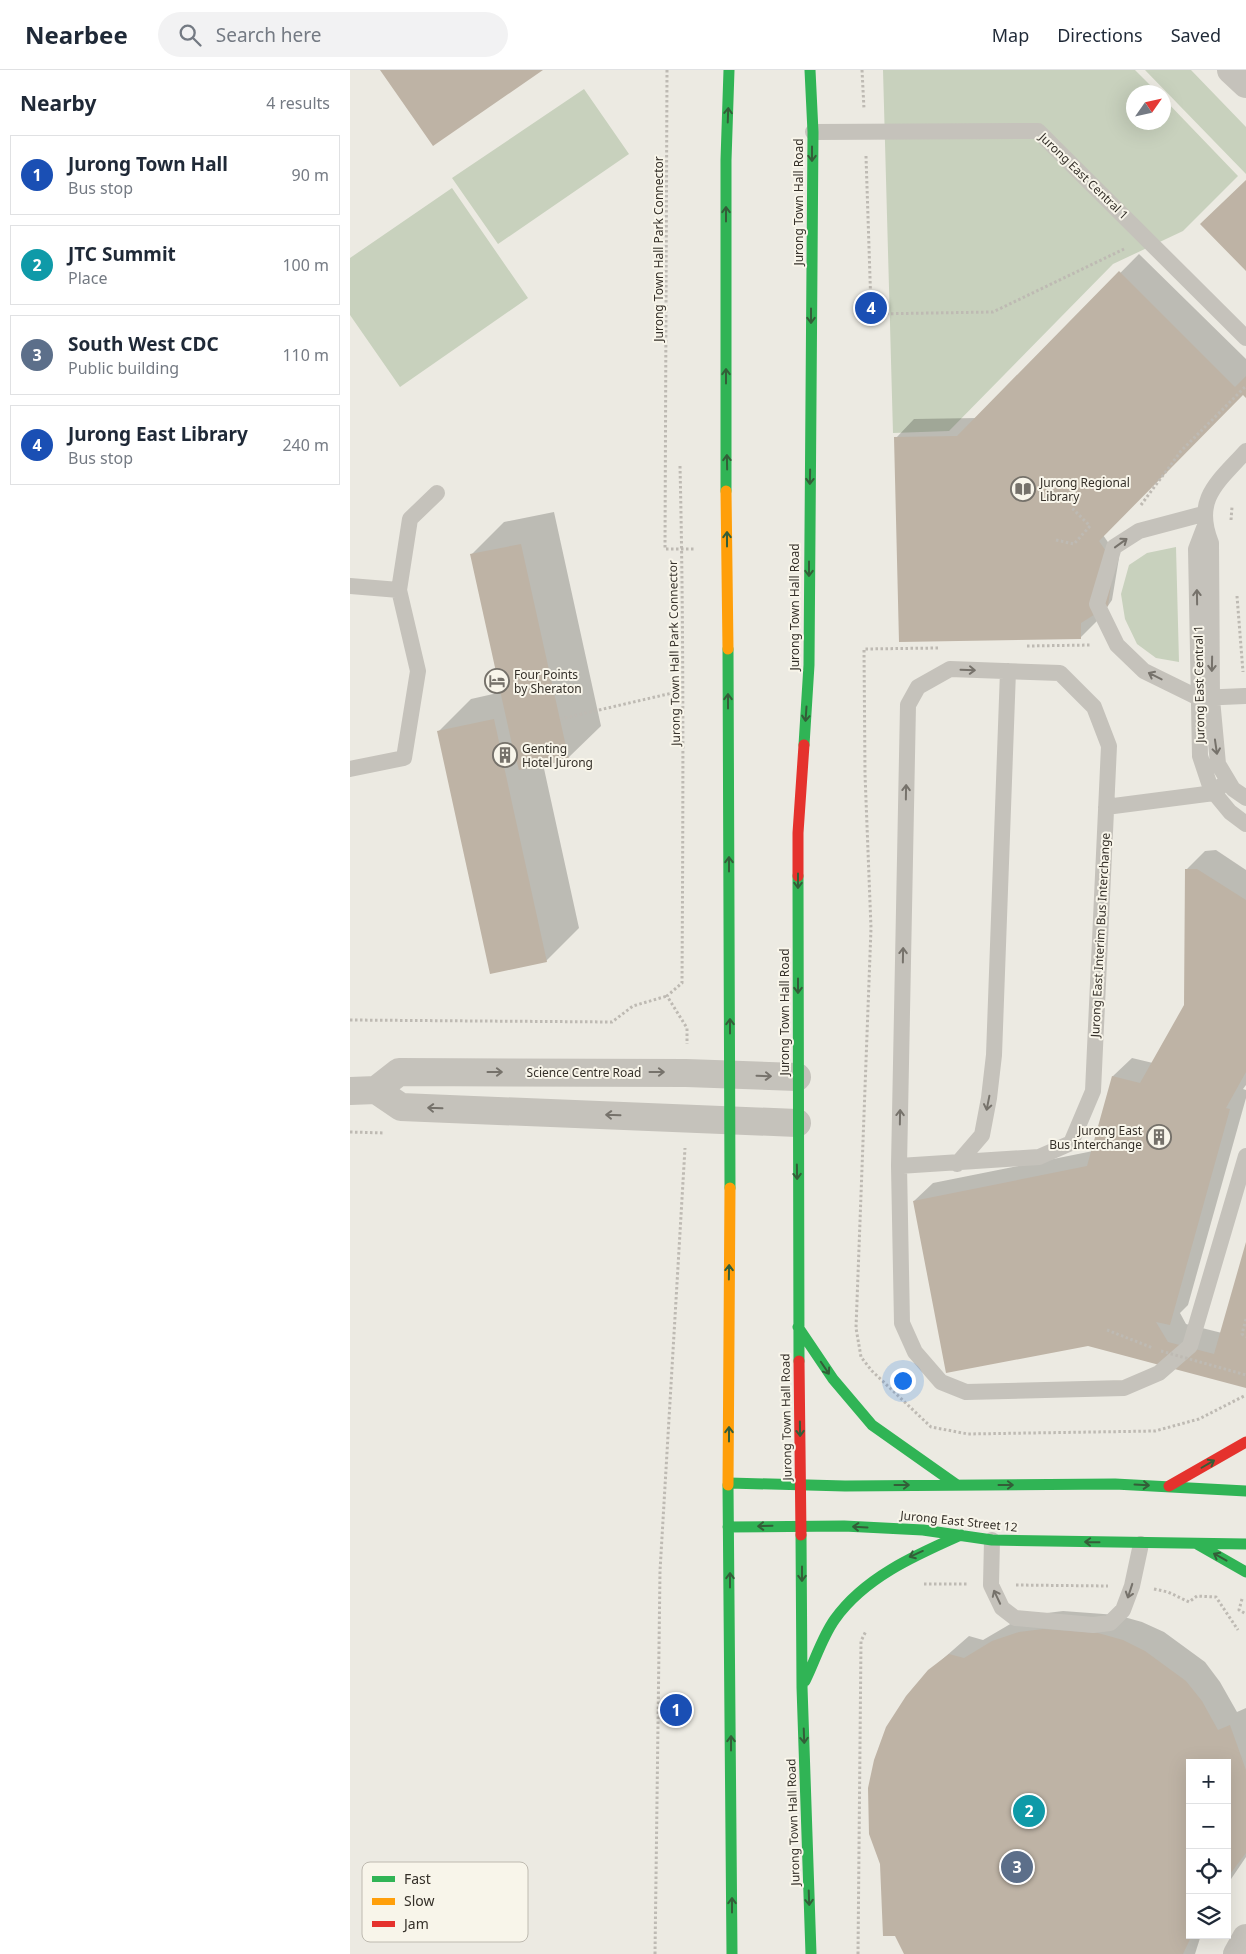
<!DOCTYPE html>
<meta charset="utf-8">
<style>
:root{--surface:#fff;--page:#f2f2f3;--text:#1f2937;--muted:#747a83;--line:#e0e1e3;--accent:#75716a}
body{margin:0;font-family:"Noto Sans",sans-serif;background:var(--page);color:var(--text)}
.controls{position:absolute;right:15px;bottom:15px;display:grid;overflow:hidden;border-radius:0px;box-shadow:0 5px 20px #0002}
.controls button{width:45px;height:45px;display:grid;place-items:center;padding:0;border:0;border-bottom:1px solid var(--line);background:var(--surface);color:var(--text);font:25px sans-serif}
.compass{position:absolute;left:776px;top:15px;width:45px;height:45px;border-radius:50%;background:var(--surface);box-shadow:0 5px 20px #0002;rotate:56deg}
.you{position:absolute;left:552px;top:1310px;width:18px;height:18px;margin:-12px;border:4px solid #fff;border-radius:50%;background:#1a73e8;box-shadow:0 0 0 8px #1a73e833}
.badge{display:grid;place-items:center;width:32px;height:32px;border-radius:50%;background:var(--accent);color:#fff;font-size:16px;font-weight:700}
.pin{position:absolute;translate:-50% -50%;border:2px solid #fff;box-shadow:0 1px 5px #0006}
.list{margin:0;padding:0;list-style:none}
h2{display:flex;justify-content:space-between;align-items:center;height:65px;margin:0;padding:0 20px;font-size:21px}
h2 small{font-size:16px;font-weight:400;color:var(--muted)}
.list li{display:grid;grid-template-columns:32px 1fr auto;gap:15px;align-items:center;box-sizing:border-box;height:80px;margin:0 10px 10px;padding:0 10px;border:1px solid var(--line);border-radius:0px}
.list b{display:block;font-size:19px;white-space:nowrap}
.list p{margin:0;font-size:16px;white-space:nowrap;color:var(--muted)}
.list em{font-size:16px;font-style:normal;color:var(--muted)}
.icon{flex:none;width:28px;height:28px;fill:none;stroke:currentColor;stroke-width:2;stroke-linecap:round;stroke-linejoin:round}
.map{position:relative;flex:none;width:896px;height:1884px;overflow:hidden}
header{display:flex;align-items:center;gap:30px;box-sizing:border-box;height:70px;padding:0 25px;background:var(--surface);border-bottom:1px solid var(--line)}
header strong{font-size:24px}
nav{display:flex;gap:28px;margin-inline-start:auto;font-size:18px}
.search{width:350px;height:45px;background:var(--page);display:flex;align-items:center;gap:12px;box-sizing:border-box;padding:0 18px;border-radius:28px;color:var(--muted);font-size:19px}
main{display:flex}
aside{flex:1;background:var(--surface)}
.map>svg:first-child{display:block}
.green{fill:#c8d1bd}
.shadow{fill:#0003}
.building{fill:#beb3a5}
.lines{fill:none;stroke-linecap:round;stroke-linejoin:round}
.path{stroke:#bebab3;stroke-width:3;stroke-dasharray:2.5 2.5;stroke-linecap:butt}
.lane{stroke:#c5c2bb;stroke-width:16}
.street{stroke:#c5c2bb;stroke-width:28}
.fast{stroke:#30b455;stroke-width:11}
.slow{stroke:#ff9f0a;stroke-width:11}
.jam{stroke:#e5322d;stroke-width:11}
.path-bridge{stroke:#bebab3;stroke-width:3;stroke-dasharray:2.5 2.5;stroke-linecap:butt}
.oneway{stroke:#335e38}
.oneway2{stroke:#76726b}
.labels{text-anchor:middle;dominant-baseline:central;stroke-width:4;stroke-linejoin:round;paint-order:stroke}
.street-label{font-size:12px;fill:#353029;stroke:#f8f5ea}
.poi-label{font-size:12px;fill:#353029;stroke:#f8f5ea;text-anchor:start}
.key{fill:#f8f5ea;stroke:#bebab0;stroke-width:1}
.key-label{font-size:14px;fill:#353029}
</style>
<header>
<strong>Nearbee</strong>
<div class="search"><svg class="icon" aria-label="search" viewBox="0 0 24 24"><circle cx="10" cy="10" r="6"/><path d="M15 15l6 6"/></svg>Search here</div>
<nav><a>Map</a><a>Directions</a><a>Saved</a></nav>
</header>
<main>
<aside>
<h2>Nearby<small>4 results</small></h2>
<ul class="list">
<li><span class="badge" style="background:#1a4fb4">1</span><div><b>Jurong Town Hall</b><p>Bus stop</p></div><em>90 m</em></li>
<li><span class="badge" style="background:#0f9aa8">2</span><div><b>JTC Summit</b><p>Place</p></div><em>100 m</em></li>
<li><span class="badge" style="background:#5c6f8a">3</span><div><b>South West CDC</b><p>Public building</p></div><em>110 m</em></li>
<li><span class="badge" style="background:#1a4fb4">4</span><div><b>Jurong East Library</b><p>Bus stop</p></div><em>240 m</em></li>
</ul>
</aside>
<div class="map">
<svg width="896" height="1884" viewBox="0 0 896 1884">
<rect width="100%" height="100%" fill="#eceae2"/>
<path class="green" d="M533,0H785L807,22H784V52H814V29L888,106L833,161L763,194L599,361L543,363Z
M795,0H841L896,57V104Z
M234,19L279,84L148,174L102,108Z
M102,118L178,228L50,317L0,245V188Z
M826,477L829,592L806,588L787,574L775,549L771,524L779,495L797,483Z"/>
<path class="shadow" d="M789,184L896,289V327L893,323L753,465L769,488L762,530L749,549L730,568L546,368L564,349L627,348Z
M204,442L251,656L218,688L193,694L229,858L196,891L88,662L121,629L152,622L121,485L154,452Z
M866,780L896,800V1015L893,1019L896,1020V1028L838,1235L830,1243L836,1254L872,1263L896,1175V1317L564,1131L583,1113L743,1081L763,1006L782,988L803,993L836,935V800L855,781Z
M713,1541L767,1545L792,1552L814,1562L855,1592L870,1612L887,1642L896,1638V1787L877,1815V1693H840V1865H851L845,1884H556L579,1601L619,1566L633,1570L662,1553L689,1544Z"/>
<path class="building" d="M30,0H193L83,76Z
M896,110V201L850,154Z
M769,201L885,317L896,306V328L893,325L749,471L764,493L758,536L731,553V569L549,572L544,367L607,366Z
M171,474L219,690L169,700L166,689L153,692L197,892L140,904L87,661L144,649L151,681L163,679L120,484Z
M835,799H847L896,830V1002L876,1038L880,1039L820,1255L806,1252L818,1272L864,1284L896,1172V1318L738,1276L596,1303L563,1131L737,1096L762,1006L790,1013L834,935Z
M693,1559L748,1563L773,1570L795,1581L836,1611L852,1631L868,1660L880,1655L896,1700V1783L877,1808V1693H840V1865H842L833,1884H554L545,1866H533L530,1794L519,1764L518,1718L524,1690L536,1657L556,1626L578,1600L599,1584L614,1588L642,1571L669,1562Z"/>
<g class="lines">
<path class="path" d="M317,0L315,479H346
M512,0L514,39
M516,86L521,238
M521,244L643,242L774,179
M330,396C334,568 333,741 332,913L317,926L337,958V974
M791,435L831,381L896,316
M881,450L882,437
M706,470L724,474L740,456L722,438
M887,526L893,602
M677,576L741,575
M588,578L514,579L515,704L521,858L506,1258L511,1287L522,1301L581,1357L618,1364L805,1361L849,1349L896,1325
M210,649L331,621
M0,950L262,952L283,936L317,926
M0,1062L35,1063
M896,1249L892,1264L896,1267
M757,1260L803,1278
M574,1514H618
M666,1515L758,1516
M804,1519L818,1522L839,1532L847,1526L866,1527L888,1560
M892,1529L889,1540L896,1544
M305,1884L310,1501L335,1078
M508,1884L511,1571L516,1561"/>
<path class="lane" d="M463,62L688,61L896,268
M896,381C868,412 843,429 861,473L862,629L868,694L883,719L896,728
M853,444L789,461L764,477L747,534L767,575L794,601L849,628L895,626
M854,458L846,479L850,686L861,719L880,742L896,754
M0,516L49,520
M0,699L54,688L68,601L49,520L60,449L87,423
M756,737L864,723L871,716
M607,1094L632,1065L639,1028L644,985L658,601
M549,1096L689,1087L721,1073L743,1021L759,676L744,637L710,603L600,599L568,617L558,635L549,1096L552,1253L565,1282L591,1312L616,1322L774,1318L809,1303L840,1276L896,1086
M642,1470L641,1515L652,1538L665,1548L743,1555L760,1553L773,1540L782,1516L791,1474"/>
<path class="street" d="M881,0L896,14
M26,1020L51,1037L447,1053
M0,1021L26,1020L49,1002L336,1003L447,1007
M887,1884L896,1868"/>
<path class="fast" d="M376,421V90L379,0
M378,579L380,1118
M454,675L459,595L463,62L460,0
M448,806L449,1291
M448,1257L483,1309L522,1355L607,1415
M379,1413L495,1416L765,1414L896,1421
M378,1415L382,1884
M378,1457L494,1456L573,1460L642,1470L896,1474
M451,1465L452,1617L461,1884
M847,1474L896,1502
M455,1611C465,1591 472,1567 485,1549C515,1507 566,1485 611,1465"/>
<path class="slow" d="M376,421L378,579
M378,1415L380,1118"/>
<path class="jam" d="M448,806V763L454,675
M449,1291L451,1465
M819,1416L896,1372"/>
<path class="path-bridge" d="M811,1281L896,1305"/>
</g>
<defs><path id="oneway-shaft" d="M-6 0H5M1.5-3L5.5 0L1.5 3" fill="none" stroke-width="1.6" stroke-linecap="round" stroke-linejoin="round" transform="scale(1.25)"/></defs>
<g class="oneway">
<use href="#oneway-shaft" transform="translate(378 45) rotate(-88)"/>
<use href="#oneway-shaft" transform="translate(462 84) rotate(90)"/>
<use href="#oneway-shaft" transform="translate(376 144) rotate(-90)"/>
<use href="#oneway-shaft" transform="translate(461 246) rotate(90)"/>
<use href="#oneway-shaft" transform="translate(376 306) rotate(-90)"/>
<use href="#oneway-shaft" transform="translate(377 392) rotate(-91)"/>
<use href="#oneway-shaft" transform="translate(460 407) rotate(91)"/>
<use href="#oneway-shaft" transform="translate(377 469) rotate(-90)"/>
<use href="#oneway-shaft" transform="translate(459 499) rotate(90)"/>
<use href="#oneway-shaft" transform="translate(378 631) rotate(-90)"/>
<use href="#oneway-shaft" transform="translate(456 644) rotate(94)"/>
<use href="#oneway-shaft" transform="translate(379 794) rotate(-90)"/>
<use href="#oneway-shaft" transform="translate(448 811) rotate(90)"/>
<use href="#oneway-shaft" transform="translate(448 916) rotate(90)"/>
<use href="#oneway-shaft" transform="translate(380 956) rotate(-90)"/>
<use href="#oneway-shaft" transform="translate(447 1102) rotate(89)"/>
<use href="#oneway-shaft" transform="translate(379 1202) rotate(-89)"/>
<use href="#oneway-shaft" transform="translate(475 1298) rotate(56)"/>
<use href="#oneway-shaft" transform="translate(450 1359) rotate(89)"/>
<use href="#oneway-shaft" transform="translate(379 1364) rotate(-90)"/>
<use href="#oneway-shaft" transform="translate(858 1394) rotate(-30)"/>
<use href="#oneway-shaft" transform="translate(552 1415)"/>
<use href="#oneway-shaft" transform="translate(656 1415)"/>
<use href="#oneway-shaft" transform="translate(792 1415) rotate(3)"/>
<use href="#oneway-shaft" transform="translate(415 1456) rotate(178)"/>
<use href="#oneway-shaft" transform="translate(510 1457) rotate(-177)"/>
<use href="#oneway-shaft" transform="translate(742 1472) rotate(-179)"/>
<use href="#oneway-shaft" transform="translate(566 1484) rotate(156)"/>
<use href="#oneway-shaft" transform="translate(870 1487) rotate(-151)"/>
<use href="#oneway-shaft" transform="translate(452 1504) rotate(90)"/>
<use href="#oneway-shaft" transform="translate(380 1510) rotate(-90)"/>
<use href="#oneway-shaft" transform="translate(454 1666) rotate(88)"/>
<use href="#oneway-shaft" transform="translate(381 1673) rotate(-90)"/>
<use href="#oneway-shaft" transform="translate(459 1828) rotate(88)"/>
<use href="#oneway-shaft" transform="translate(382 1835) rotate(-90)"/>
</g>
<g class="oneway2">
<use href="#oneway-shaft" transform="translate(771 473) rotate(-36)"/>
<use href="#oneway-shaft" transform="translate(847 527) rotate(-91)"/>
<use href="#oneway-shaft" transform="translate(862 594) rotate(91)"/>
<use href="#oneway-shaft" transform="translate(618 600) rotate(2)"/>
<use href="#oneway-shaft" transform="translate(805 606) rotate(-153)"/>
<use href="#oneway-shaft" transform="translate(866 677) rotate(82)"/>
<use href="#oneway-shaft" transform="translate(556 722) rotate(-89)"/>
<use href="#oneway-shaft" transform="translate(553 885) rotate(-89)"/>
<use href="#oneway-shaft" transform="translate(145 1002)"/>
<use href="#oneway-shaft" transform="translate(307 1002)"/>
<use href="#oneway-shaft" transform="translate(414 1006) rotate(2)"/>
<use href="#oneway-shaft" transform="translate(638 1033) rotate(101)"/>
<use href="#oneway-shaft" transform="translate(85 1038) rotate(-178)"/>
<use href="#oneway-shaft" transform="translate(263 1045) rotate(-178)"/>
<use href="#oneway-shaft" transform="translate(550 1047) rotate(-89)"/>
<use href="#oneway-shaft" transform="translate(780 1521) rotate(108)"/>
<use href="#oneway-shaft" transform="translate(647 1527) rotate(-115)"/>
</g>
<defs>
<symbol id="library-ring" viewBox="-11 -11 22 22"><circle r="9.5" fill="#f8f5ea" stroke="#75716a" stroke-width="1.5"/><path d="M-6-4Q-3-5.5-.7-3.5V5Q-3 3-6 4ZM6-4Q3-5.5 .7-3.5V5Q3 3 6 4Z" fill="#75716a"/></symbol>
<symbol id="hotel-ring" viewBox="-11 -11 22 22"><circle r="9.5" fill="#f8f5ea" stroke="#75716a" stroke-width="1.5"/><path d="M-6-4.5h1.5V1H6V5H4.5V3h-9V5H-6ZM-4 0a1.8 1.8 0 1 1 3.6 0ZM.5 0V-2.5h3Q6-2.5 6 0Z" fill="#75716a"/></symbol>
<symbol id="building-ring" viewBox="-11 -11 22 22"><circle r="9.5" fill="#f8f5ea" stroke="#75716a" stroke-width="1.5"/><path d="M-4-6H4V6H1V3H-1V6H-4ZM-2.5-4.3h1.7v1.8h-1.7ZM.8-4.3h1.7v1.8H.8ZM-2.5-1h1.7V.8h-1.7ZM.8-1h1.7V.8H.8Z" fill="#75716a"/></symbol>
</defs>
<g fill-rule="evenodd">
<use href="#library-ring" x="659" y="405" width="28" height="28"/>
<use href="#hotel-ring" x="133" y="597" width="28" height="28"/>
<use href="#building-ring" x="141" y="671" width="28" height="28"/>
<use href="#building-ring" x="795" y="1053" width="28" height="28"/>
</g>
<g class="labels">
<g class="street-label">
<text transform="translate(734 106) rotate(44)">Jurong East Central 1</text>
<text transform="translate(448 132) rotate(-90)">Jurong Town Hall Road</text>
<text transform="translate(308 179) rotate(-90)">Jurong Town Hall Park Connector</text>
<text transform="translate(444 537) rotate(-90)">Jurong Town Hall Road</text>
<text transform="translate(324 583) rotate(-91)">Jurong Town Hall Park Connector</text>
<text transform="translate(849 614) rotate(-91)">Jurong East Central 1</text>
<text transform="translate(750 865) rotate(-87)">Jurong East Interim Bus Interchange</text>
<text transform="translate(434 942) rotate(-90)">Jurong Town Hall Road</text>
<text x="234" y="1002">Science Centre Road</text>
<text transform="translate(436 1347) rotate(-91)">Jurong Town Hall Road</text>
<text transform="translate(609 1451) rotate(6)">Jurong East Street 12</text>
<text transform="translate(443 1752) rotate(-92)">Jurong Town Hall Road</text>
</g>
<g class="poi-label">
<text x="690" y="412">Jurong Regional<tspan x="690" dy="14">Library</tspan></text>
<text x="164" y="604">Four Points<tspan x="164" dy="14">by Sheraton</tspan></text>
<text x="172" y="678">Genting<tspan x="172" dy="14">Hotel Jurong</tspan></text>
<text x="792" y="1060" text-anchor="end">Jurong East<tspan x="792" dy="14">Bus Interchange</tspan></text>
</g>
</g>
<rect x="12" y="1792" width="166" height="80" rx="8" class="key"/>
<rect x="22" y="1806" width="23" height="6" fill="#30b455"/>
<rect x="22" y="1828" width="23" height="7" fill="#ff9f0a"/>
<rect x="22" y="1851" width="23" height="6" fill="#e5322d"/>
<g class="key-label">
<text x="54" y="1814">Fast</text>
<text x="54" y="1836">Slow</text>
<text x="54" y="1859">Jam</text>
</g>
</svg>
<div class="controls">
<button>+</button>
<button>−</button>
<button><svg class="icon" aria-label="locate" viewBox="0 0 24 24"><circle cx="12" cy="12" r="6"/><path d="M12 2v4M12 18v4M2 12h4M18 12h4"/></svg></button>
<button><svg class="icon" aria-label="layers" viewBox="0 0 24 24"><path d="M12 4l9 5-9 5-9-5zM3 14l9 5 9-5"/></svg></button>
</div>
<svg class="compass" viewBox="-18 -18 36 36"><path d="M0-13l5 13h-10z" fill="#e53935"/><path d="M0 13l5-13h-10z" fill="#747a83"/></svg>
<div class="you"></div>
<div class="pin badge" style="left:326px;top:1640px;background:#1a4fb4">1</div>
<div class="pin badge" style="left:679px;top:1741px;background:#0f9aa8">2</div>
<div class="pin badge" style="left:667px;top:1797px;background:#5c6f8a">3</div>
<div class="pin badge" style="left:521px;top:238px;background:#1a4fb4">4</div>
</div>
</main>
